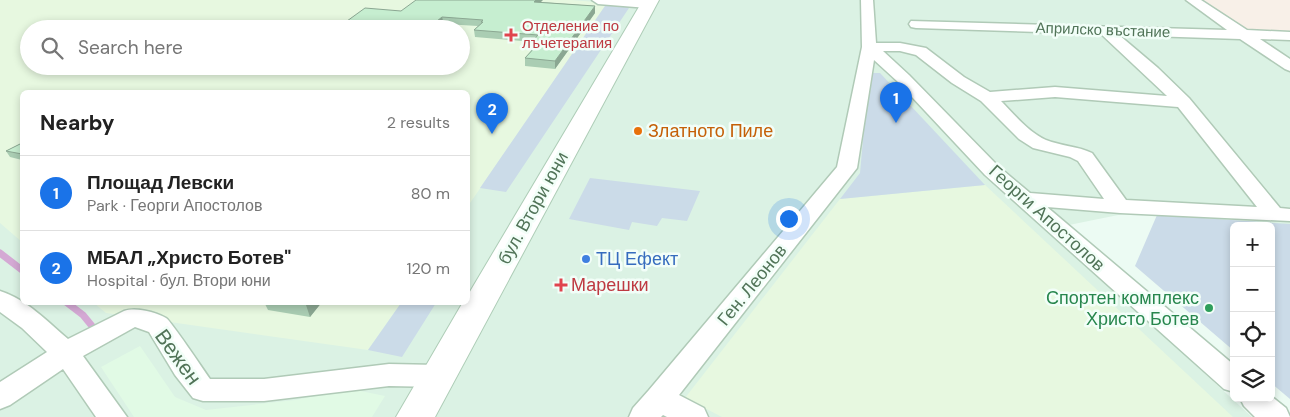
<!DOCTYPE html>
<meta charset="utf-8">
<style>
:root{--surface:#fff;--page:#f2f2f2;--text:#222;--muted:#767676;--line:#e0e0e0;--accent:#1a73e8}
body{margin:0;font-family:"DM Sans",sans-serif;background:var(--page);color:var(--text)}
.controls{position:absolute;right:15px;bottom:15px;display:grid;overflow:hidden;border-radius:8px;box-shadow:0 2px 8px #0003}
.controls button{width:45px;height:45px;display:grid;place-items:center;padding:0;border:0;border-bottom:1px solid var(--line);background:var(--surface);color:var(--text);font:25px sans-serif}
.you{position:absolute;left:788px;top:218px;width:18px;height:18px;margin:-12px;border:4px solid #fff;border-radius:50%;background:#1a73e8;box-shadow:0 0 0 8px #1a73e833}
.badge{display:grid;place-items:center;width:32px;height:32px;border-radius:50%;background:var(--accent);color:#fff;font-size:16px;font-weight:700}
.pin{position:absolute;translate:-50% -41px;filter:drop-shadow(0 1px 2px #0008)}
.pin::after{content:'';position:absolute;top:26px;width:18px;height:15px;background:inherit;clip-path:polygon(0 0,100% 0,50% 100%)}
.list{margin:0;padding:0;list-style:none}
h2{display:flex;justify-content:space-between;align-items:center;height:65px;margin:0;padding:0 20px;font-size:21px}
h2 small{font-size:16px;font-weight:400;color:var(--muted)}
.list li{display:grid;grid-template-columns:32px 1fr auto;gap:15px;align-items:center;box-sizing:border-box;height:75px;padding:0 20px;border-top:1px solid var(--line)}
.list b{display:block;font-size:19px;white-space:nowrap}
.list p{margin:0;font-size:16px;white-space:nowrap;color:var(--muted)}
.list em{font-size:16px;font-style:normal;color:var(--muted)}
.icon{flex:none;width:28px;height:28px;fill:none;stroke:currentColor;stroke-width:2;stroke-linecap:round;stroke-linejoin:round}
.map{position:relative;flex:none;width:1290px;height:417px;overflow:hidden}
.search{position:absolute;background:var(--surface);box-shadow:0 2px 8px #0003;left:20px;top:20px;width:450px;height:55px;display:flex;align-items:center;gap:12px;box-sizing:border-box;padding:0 18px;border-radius:28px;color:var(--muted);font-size:19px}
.panel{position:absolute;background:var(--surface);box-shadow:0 2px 8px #0003;left:20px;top:90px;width:450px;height:215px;border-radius:8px}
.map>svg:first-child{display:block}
.residential{fill:#dbf2e4;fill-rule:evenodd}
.commercial{fill:#e1fae5}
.education{fill:#f8f0e8}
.medical{fill:#e7f8e0;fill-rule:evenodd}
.green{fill:#cbdbe8}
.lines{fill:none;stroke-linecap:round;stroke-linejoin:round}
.stream{stroke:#d4a9d4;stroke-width:7}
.street-casing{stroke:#b0cab7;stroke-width:3}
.secondary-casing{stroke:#aecdb7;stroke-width:2}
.street{fill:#fff;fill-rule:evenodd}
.secondary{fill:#fff;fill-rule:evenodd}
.wall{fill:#aacdb3}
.shaded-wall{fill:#8ba792}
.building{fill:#c6eed0;stroke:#8ba792}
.health-dot{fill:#e0444e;stroke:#f2fef8;stroke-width:2}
.food-dot{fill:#e8710a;stroke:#f2fef8;stroke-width:2}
.shop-dot{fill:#3f7fe0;stroke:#f2fef8;stroke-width:2}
.leisure-dot{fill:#2e9e5b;stroke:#f2fef8;stroke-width:2}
.labels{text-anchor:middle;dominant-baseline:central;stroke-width:5;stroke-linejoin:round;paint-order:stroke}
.far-health-label{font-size:15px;fill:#be3a42;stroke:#f2fef8;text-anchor:start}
.far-street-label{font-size:15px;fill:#517458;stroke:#f2fef8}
.food-label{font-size:18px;fill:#c56008;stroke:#f2fef8;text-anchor:start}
.street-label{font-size:18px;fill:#517458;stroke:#f2fef8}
.shop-label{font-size:18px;fill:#366cbe;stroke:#f2fef8;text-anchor:start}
.health-label{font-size:18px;fill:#be3a42;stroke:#f2fef8;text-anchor:start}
.leisure-label{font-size:18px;fill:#27864d;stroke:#f2fef8;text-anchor:end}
.near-street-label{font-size:21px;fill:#517458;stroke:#f2fef8}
</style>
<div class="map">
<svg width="1290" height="417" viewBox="0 0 1290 417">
<rect width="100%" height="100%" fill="#ecfbf3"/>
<path class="residential" d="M0,0H1290V226L1128,213L1069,225V249L1252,417H0ZM29,29H461V66H29ZM22,92H468V302H22Z"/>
<path class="commercial" d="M140,346L175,397L206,410L295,400L351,389L385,396L372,417H134L101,367Z"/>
<path class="education" d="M1196,0H1290V34L1247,33Z"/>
<path class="medical" d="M0,0H571L607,3L468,206V92H22V242L0,223ZM29,29H461V66H29Z
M985,185L1233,417H722L685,398L840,199Z
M94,303H401L368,350L106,313Z"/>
<path class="green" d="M607,3L631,5L506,192L480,188Z
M869,73H880L985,185L840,199L860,173Z
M590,178L700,191L687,221L662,218L657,226L632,222L629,230L569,219Z
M1157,215L1290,224V399L1271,383V226H1234V351L1135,266Z
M401,303H436L402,357L368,350Z"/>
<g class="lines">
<path class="stream" d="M0,253L22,270
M66,302L83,315L92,326"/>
<defs>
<path id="street" d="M592,0H646L653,1L654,4L648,8L598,4Z
M861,0H873L876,43H900L926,48L964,77L990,92L1055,87L1167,96L1101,34L916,28L911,27L909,24L911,21L1227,30L1186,0H1201L1247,30L1290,32V40L1260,39L1290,59V71L1285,69L1240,39L1119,35L1158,68L1189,98L1280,208L1290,209V221L1120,213L1047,207L1234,365V392L1224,389L985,175L897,81L874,60L857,168L679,395L704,408L708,417H667L663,415L661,417H629L633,408L649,390L837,167L862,47ZM883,51H900L916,55L952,83L981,101L1019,139L1033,148L1070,157L1078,161L1104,199L1030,193L999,167L909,75ZM1055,97L1178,107L1257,207L1126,200L1092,153C1077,146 1061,146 1046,140C1028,132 1014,114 1001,101Z
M0,291C26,299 48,322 68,339L124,311C136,307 155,312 166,318C171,321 203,369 210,379H264L389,364L438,365L448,368L452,376L448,384L438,387L389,386L264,401H203L193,398L175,375L149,332L135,327L83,356L127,417H96L63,369L10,405L0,409V382L47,352L22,328L0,312Z
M1271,396L1286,408L1290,417H1255L1244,406L1240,398H1271Z"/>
<path id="secondary" d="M643,0H659L435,417H396L463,302H468V295Z"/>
</defs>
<use href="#street" class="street-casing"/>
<use href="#secondary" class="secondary-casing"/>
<use href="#street" class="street"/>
<use href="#secondary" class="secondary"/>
</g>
<path class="wall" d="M541,2L595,6V13L555,69L525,66V58L531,51L530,44L533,42L475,37L474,30L478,26L444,24L401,11Z
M22,143V160L10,157L6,151Z
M264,302H322L310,317L268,310Z"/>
<path class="shaded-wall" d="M536,0H543L535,8L534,2Z
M595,6V13L555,69V61Z
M442,17L444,24L437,29H427Z
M305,302H322L310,317Z"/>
<path class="building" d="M416,0H536L534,2L595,6L555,61L525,58L537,45L530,44L538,35L474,30L483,22H481L483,20L442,17L427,29H336L365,8L401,11Z
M22,143V154L6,151Z"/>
<g class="health-dot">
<path d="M508.5 27.5h5v5h5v5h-5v5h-5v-5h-5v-5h5z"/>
<path d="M558.5 277.5h5v5h5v5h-5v5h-5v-5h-5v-5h5z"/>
</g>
<circle class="food-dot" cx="638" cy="131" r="5"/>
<circle class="shop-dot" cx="586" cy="259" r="5"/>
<circle class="leisure-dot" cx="1209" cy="308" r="5"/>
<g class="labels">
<g class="far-health-label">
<text x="522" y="26">Отделение по<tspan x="522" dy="17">лъчетерапия</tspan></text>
</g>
<g class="far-street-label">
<text transform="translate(1103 30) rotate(2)">Априлско въстание</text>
</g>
<g class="food-label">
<text x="648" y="131">Златното Пиле</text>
</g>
<g class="street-label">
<text transform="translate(533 208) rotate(-61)">бул. Втори юни</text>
<text transform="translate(1047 218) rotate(42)">Георги Апостолов</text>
<text transform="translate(752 285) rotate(-51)">Ген. Леонов</text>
</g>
<g class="shop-label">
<text x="596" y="259">ТЦ Ефект</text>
</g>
<g class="health-label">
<text x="571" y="285">Марешки</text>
</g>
<g class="leisure-label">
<text x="1199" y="298">Спортен комплекс<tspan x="1199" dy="21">Христо Ботев</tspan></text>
</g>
<g class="near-street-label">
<text transform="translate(178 357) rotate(54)">Вежен</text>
</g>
</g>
</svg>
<div class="controls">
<button>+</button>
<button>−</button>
<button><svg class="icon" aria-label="locate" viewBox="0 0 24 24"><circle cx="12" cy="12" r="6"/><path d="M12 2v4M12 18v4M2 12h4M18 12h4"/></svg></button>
<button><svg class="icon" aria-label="layers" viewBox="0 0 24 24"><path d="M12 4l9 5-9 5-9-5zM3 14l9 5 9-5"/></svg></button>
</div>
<div class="you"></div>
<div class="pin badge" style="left:896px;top:123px">1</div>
<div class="pin badge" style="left:492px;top:134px">2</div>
<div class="search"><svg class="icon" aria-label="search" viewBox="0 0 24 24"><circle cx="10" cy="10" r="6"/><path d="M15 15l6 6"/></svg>Search here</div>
<section class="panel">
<h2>Nearby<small>2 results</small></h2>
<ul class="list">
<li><span class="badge">1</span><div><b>Площад Левски</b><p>Park · Георги Апостолов</p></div><em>80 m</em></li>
<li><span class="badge">2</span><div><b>МБАЛ „Христо Ботев&quot;</b><p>Hospital · бул. Втори юни</p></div><em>120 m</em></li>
</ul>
</section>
</div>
